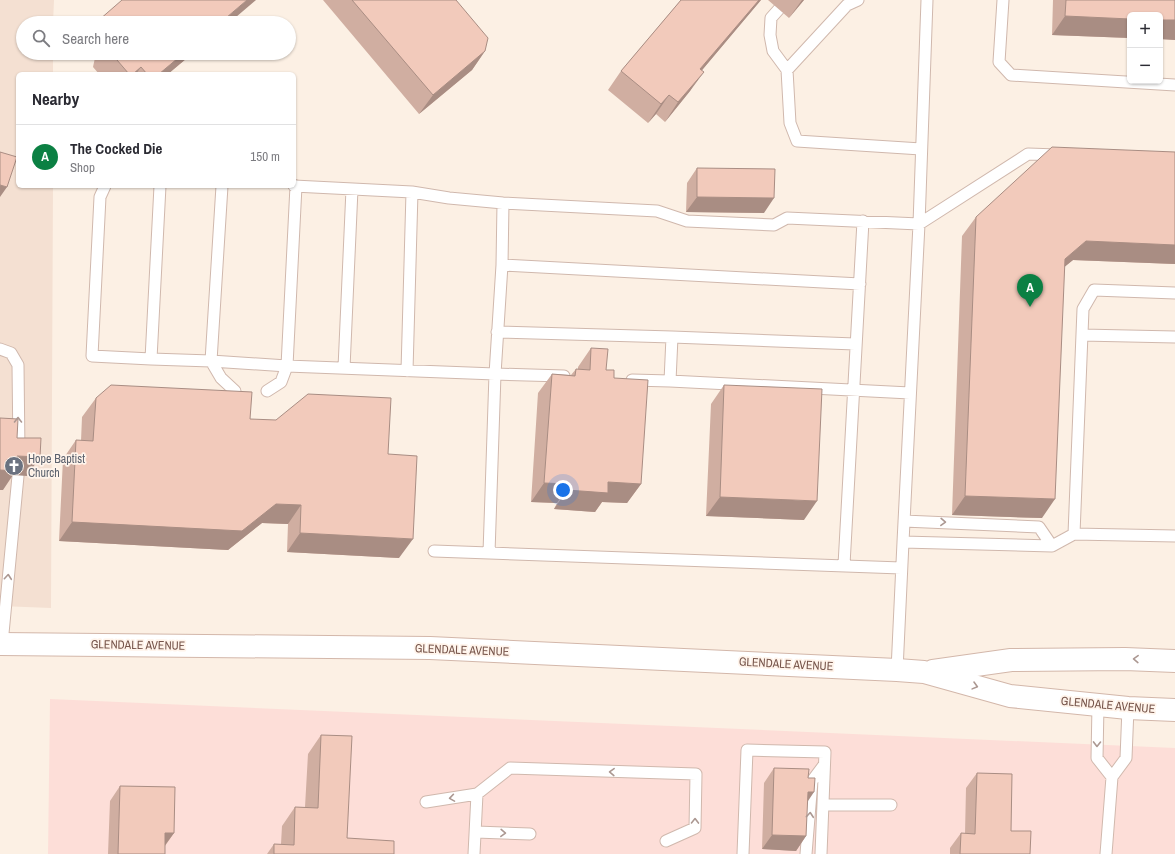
<!DOCTYPE html>
<meta charset="utf-8">
<style>
:root{--surface:#fff;--page:#f2f2f3;--text:#2b2b33;--muted:#7c7c81;--line:#e1e1e2;--accent:#0b8043}
body{margin:0;font-family:"Archivo Narrow",sans-serif;background:var(--page);color:var(--text)}
.controls{position:absolute;right:12px;top:12px;display:grid;overflow:hidden;border-radius:6px;box-shadow:0 1px 3px #0004}
.controls button{width:36px;height:36px;display:grid;place-items:center;padding:0;border:0;border-bottom:1px solid var(--line);background:var(--surface);color:var(--text);font:20px sans-serif}
.you{position:absolute;left:563px;top:490px;width:14px;height:14px;margin:-10px;border:3px solid #fff;border-radius:50%;background:#1a73e8;box-shadow:0 0 0 6px #1a73e833}
.badge{display:grid;place-items:center;width:26px;height:26px;border-radius:50%;background:var(--accent);color:#fff;font-size:13px;font-weight:700}
.pin{position:absolute;translate:-50% -33px;filter:drop-shadow(0 1px 2px #0008)}
.pin::after{content:'';position:absolute;top:21px;width:14px;height:12px;background:inherit;clip-path:polygon(0 0,100% 0,50% 100%)}
.list{margin:0;padding:0;list-style:none}
h2{display:flex;justify-content:space-between;align-items:center;height:52px;margin:0;padding:0 16px;font-size:17px}
h2 small{font-size:13px;font-weight:400;color:var(--muted)}
.list li{display:grid;grid-template-columns:26px 1fr auto;gap:12px;align-items:center;box-sizing:border-box;height:64px;padding:0 16px;border-top:1px solid var(--line)}
.list b{display:block;font-size:15px;white-space:nowrap}
.list p{margin:0;font-size:13px;white-space:nowrap;color:var(--muted)}
.list em{font-size:13px;font-style:normal;color:var(--muted)}
.icon{flex:none;width:22px;height:22px;fill:none;stroke:currentColor;stroke-width:2;stroke-linecap:round;stroke-linejoin:round}
.map{position:relative;flex:none;width:1175px;height:854px;overflow:hidden}
.search{position:absolute;background:var(--surface);box-shadow:0 1px 3px #0004;left:16px;top:16px;width:280px;height:44px;display:flex;align-items:center;gap:10px;box-sizing:border-box;padding:0 14px;border-radius:22px;color:var(--muted);font-size:15px}
.panel{position:absolute;background:var(--surface);box-shadow:0 1px 3px #0004;left:16px;top:72px;width:280px;height:116px;border-radius:6px}
.map>svg:first-child{display:block}
.residential{fill:#f4e0d2}
.commercial{fill:#fdded8}
.lines{fill:none;stroke-linecap:round;stroke-linejoin:round}
.lane-casing{stroke:#d0b8ad;stroke-width:13}
.secondary-casing{stroke:#d3b7aa;stroke-width:24}
.lane{stroke:#fff;stroke-width:11}
.secondary{stroke:#fff;stroke-width:22}
.wall{fill:#d0aea1}
.shaded-wall{fill:#a98d83}
.building{fill:#f2cabb;stroke:#a98d83}
.oneway{stroke:#ac9892}
.labels{text-anchor:middle;dominant-baseline:central;stroke-width:3.5;stroke-linejoin:round;paint-order:stroke}
.worship-label{font-size:12px;fill:#5b616d;stroke:#fff4eb;text-anchor:start}
.street-label{font-size:12px;fill:#755349;stroke:#fff4eb}
</style>
<div class="map">
<svg width="1175" height="854" viewBox="0 0 1175 854">
<rect width="100%" height="100%" fill="#fcf0e4"/>
<path class="residential" d="M0,0H54L53,23H23V53H53V74H18V186H53L51,608L0,606Z"/>
<path class="commercial" d="M50,699L1175,748V854H48Z"/>
<g class="lines">
<defs>
<path id="lane" d="M858,0L847,5L787,70L790,123L797,141L921,149
M1003,0L999,62L1011,75L1175,85
M779,9L771,18L770,35L773,51L787,70
M105,186L100,197L92,356L151,359L211,361L287,366L495,374L502,265L503,203
M222,186L211,361L221,378L235,391
M294,186L412,192L449,198L503,203L657,211L687,221L774,225L787,218L919,224L927,0
M502,265L860,284
M497,332L672,337L670,381L910,393
M1082,335L1175,337
M672,337L855,344
M0,349L11,353L18,365L19,452
M151,359L160,186
M344,368L352,189
M407,371L412,192
M632,380L670,381
M267,391L281,382L287,366L296,186
M904,521L1039,527L1052,546
M1074,534L1175,536
M903,542L919,224L1028,154L1058,155
M434,551L901,568
M489,553L495,374L564,376
M844,565L863,221
M2,644L18,476
M897,670L903,542L1052,546L1074,534L1083,309L1094,290L1175,293
M1098,705L1097,758L1112,777L1126,758L1128,708
M426,802L477,794L510,768L696,774L695,828L666,841
M823,805H891
M476,832L530,834
M474,854L477,794
M743,854L747,750L825,752L821,854
M806,854L812,781L824,765
M1106,854L1112,777"/>
<path id="secondary" d="M0,644L430,648L897,670L924,672L1010,696L1128,708L1175,710
M933,671L1011,660L1125,659L1175,661"/>
</defs>
<use href="#lane" class="lane-casing"/>
<use href="#secondary" class="secondary-casing"/>
<use href="#lane" class="lane"/>
<use href="#secondary" class="secondary"/>
</g>
<path class="wall" d="M323,0H456L485,51L472,70L419,114Z
M681,0H761L702,70L690,91L665,122L656,114L648,123L608,90L621,71Z
M768,0H804L789,18Z
M1053,0H1175V40L1160,39L1130,15V38L1052,35Z
M99,20L229,23H96Z
M96,53H193L168,74H99L93,67Z
M1175,152V264L1073,260L1064,267L1042,518L952,515L962,236L976,217Z
M697,168L764,213L686,212L687,183Z
M591,348L606,370L614,378L641,484L627,503L602,502L595,512L554,509L557,503L531,502L538,393L552,374L571,375L576,369L578,370V367Z
M724,385L804,520L706,516L711,404Z
M96,398L250,419L388,454L399,558L287,552L288,524L262,523L228,550L59,541L63,459L76,440L81,441L82,417Z
M321,735L347,838L394,854H267L274,844H281L282,826L295,807H305L308,754Z
M774,768L807,802L806,836L796,851L762,849L764,783Z
M977,773L1011,831L1030,854H950V848L961,833L965,834L966,788Z
M120,786L174,833L165,846V854H108L110,801Z"/>
<path class="shaded-wall" d="M247,0H256L229,23H220Z
M759,0H761L687,88L700,69Z
M802,0H804L789,18Z
M1065,16L1130,19V38L1052,35Z
M1160,20H1175V40L1160,39Z
M485,51L472,70L419,114L433,95Z
M184,53H193L168,74H159Z
M141,67L136,74H133Z
M704,72L690,91L665,122L678,102Z
M669,95L656,114L648,123L661,104Z
M0,185L7,187L0,197Z
M697,197L774,198L764,213L686,212Z
M1086,241L1175,245V264L1073,260L1051,278L1065,259Z
M17,456L40,457L27,476L13,475L3,490H0V470Z
M608,482L641,484L627,503L602,502L595,512L554,509L567,490Z
M544,483L570,484L557,503L531,502Z
M965,496L1055,499L1042,518L952,515Z
M720,497L817,501L804,520L706,516Z
M276,504L301,505L288,524L262,523L228,550L59,541L72,522Z
M300,533L413,539L399,558L287,552Z
M808,792H814L804,807Z
M165,833H174L163,848Z
M772,835L806,836L796,851L762,849Z"/>
<path class="building" d="M122,0H247L220,23H102L99,20Z
M352,0H456L488,38L485,51L433,95Z
M681,0H759L700,69L704,72L678,102L669,95L661,104L621,71Z
M1066,0H1175V20H1160V15H1130V19L1065,16Z
M111,53H184L159,74H147L141,67L133,74H129Z
M1052,147L1175,152V245L1086,241L1065,259L1055,499L965,496L976,217Z
M0,152L17,157L7,187L0,185Z
M697,168L775,169L774,198L697,197Z
M591,348L608,349L606,370H614V378L648,380L641,484L608,482V493L567,490L570,484L544,483L552,374L575,376L576,369L590,370Z
M111,385L252,392L250,419L276,420L308,394L391,398L388,454L417,456L413,539L300,533L301,505L276,504L242,531L72,522L76,440L93,441L96,398Z
M724,385L822,389L817,501L720,497Z
M0,418L18,419L17,438H41L40,457L17,456V471L0,470Z
M321,735L352,736L347,838L394,841V854H274V844L294,845L295,807L318,808Z
M774,768L809,769L808,778H815L814,792H808L806,836L772,835Z
M977,773L1012,774L1011,831H1031L1030,854H960L961,833L975,834Z
M120,786L175,787L174,833H165V854H118Z"/>
<defs><path id="oneway-chevron" d="M-2-3.5L2.5 0L-2 3.5" fill="none" stroke-width="1.6" stroke-linecap="round" stroke-linejoin="round"/></defs>
<g class="oneway">
<use href="#oneway-chevron" transform="translate(18 420) rotate(-90)"/>
<use href="#oneway-chevron" transform="translate(943 522) rotate(2)"/>
<use href="#oneway-chevron" transform="translate(8 577) rotate(-85)"/>
<use href="#oneway-chevron" transform="translate(1136 659) rotate(-178)"/>
<use href="#oneway-chevron" transform="translate(975 686) rotate(15)"/>
<use href="#oneway-chevron" transform="translate(1097 744) rotate(91)"/>
<use href="#oneway-chevron" transform="translate(612 772) rotate(-178)"/>
<use href="#oneway-chevron" transform="translate(452 798) rotate(171)"/>
<use href="#oneway-chevron" transform="translate(810 815) rotate(-85)"/>
<use href="#oneway-chevron" transform="translate(695 821) rotate(-89)"/>
<use href="#oneway-chevron" transform="translate(503 833) rotate(2)"/>
</g>
<defs>
<symbol id="church-disc" viewBox="-11 -11 22 22"><circle r="9.5" fill="#6b7280" stroke="#fff4eb"/><path d="M-1.2-6h2.4v3.5h3.3v2.4h-3.3V6h-2.4V-.1h-3.3v-2.4h3.3Z" fill="#fff"/></symbol>
</defs>
<g fill-rule="evenodd">
<use href="#church-disc" x="3" y="455" width="22" height="22"/>
</g>
<g class="labels">
<g class="worship-label">
<text x="28" y="459">Hope Baptist<tspan x="28" dy="14">Church</tspan></text>
</g>
<g class="street-label">
<text transform="translate(138 645) rotate(1)">GLENDALE AVENUE</text>
<text transform="translate(462 650) rotate(2)">GLENDALE AVENUE</text>
<text transform="translate(786 664) rotate(3)">GLENDALE AVENUE</text>
<text transform="translate(1108 705) rotate(5)">GLENDALE AVENUE</text>
</g>
</g>
</svg>
<div class="controls">
<button>+</button>
<button>−</button>
</div>
<div class="you"></div>
<div class="pin badge" style="left:1030px;top:307px">A</div>
<div class="search"><svg class="icon" aria-label="search" viewBox="0 0 24 24"><circle cx="10" cy="10" r="6"/><path d="M15 15l6 6"/></svg>Search here</div>
<section class="panel">
<h2>Nearby<small></small></h2>
<ul class="list">
<li><span class="badge">A</span><div><b>The Cocked Die</b><p>Shop</p></div><em>150 m</em></li>
</ul>
</section>
</div>
